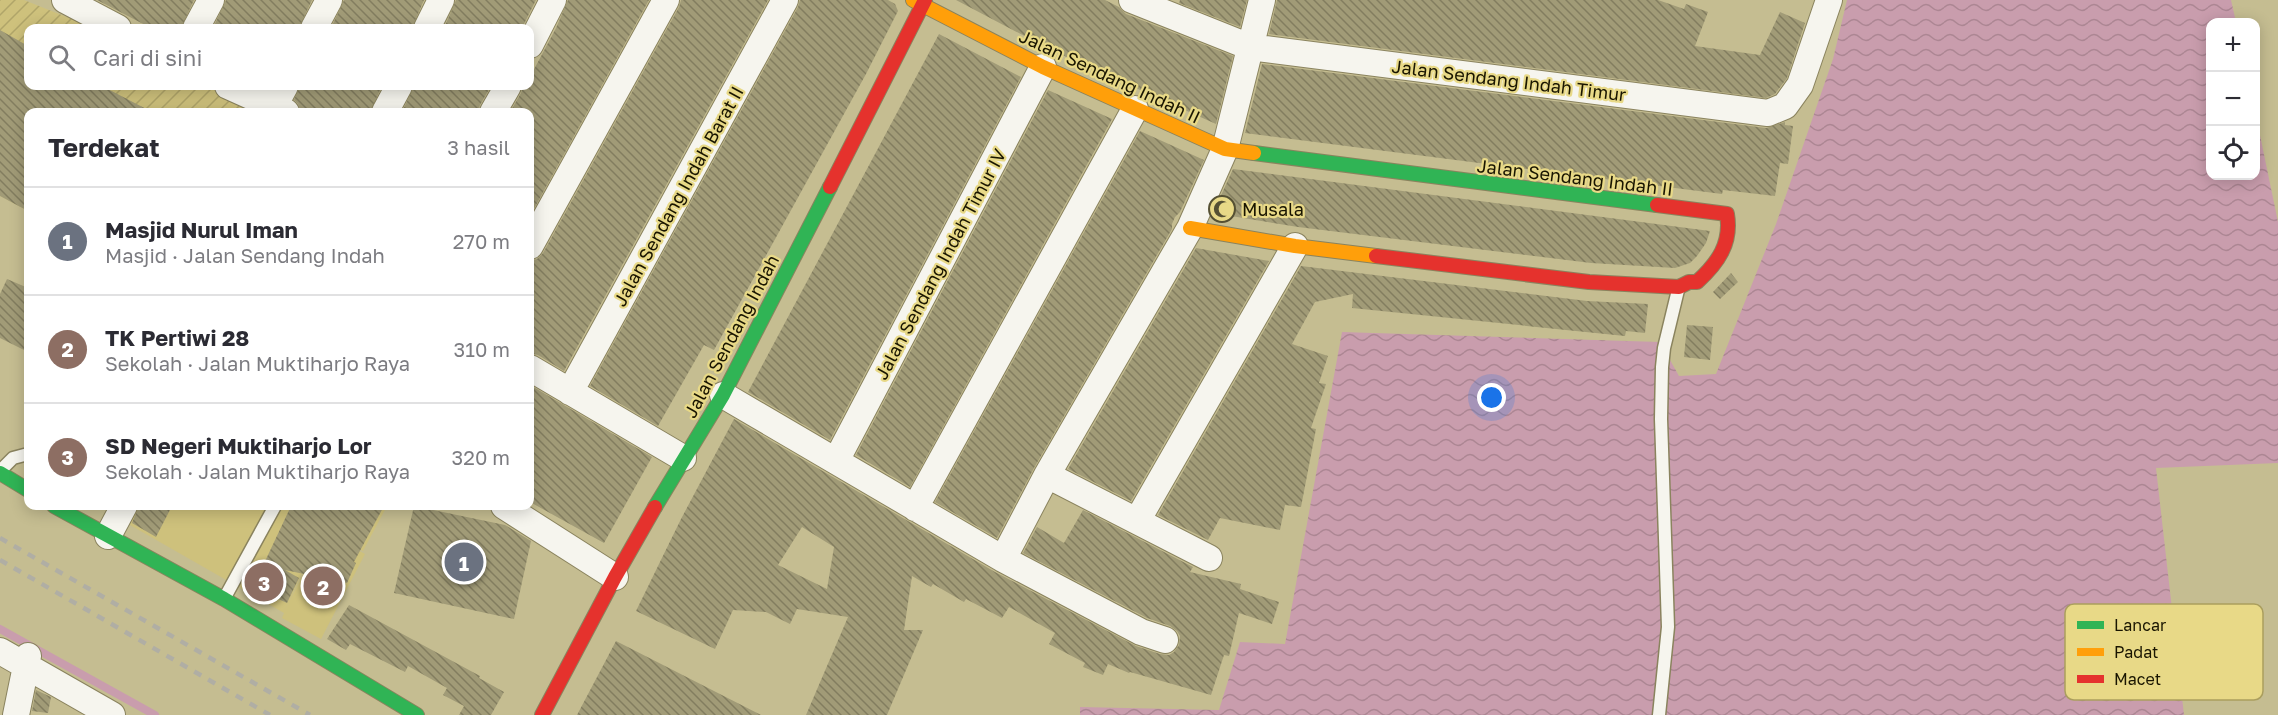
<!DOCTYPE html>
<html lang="id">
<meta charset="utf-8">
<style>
:root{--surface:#fff;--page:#f2f2f3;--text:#2b2b33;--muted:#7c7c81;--line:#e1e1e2;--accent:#db2777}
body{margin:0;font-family:"Golos Text",sans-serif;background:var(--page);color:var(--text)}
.controls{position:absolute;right:18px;top:18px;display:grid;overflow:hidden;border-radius:12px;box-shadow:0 3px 15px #0003}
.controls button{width:54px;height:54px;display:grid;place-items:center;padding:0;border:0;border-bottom:2px solid var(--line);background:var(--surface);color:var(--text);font:30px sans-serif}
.you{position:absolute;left:1492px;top:398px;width:21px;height:21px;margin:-15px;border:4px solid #fff;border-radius:50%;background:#1a73e8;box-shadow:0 0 0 9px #1a73e833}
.badge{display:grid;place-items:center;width:39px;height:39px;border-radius:50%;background:var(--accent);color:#fff;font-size:20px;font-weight:700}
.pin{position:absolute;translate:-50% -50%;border:3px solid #fff;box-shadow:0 2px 6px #0006}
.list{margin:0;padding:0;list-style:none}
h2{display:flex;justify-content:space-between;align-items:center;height:78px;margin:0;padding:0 24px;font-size:26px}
h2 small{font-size:20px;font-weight:400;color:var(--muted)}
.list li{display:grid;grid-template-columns:39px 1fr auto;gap:18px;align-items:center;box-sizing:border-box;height:108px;padding:0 24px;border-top:2px solid var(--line)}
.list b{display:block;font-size:22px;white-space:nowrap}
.list p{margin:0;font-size:20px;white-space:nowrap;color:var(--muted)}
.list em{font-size:20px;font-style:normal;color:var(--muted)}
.icon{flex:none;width:33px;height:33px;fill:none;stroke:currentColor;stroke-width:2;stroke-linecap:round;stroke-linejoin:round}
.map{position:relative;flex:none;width:2278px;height:715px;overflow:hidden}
.search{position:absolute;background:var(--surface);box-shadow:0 3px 15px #0003;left:24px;top:24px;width:510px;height:66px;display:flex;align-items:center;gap:15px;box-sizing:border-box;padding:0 21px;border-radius:12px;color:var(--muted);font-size:22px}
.panel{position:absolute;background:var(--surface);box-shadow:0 3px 15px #0003;left:24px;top:108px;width:510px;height:402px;border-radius:12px}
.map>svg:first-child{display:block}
.built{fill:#cec17c}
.industrial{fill:url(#industrial-furrows)}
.water{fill:url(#water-waves)}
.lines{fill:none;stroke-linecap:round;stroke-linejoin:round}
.stream{stroke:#c99dad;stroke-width:8}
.building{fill:url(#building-back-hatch);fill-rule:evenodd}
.lane-casing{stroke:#8a835e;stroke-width:15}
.street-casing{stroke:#8a835e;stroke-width:28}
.fast-casing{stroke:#8a835e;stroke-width:16}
.slow-casing{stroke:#8a835e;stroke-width:16}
.jam-casing{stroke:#8a835e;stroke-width:16}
.lane{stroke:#f6f5ee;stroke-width:12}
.street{stroke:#f6f5ee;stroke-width:26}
.fast{stroke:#30b455;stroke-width:14}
.slow{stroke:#ff9f0a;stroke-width:14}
.jam{stroke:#e5322d;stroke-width:14}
.rail{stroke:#b0aea4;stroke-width:4.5;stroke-dasharray:8 8;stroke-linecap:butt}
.labels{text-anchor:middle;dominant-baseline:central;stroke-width:4.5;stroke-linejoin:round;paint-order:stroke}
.street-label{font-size:18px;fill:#191500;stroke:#e8d987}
.poi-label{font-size:18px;fill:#191500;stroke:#e8d987;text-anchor:start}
.key{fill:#e8d987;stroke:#aa9e5e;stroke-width:1.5}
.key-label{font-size:16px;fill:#191500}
</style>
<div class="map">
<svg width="2278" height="715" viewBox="0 0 2278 715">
<defs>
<pattern id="industrial-furrows" width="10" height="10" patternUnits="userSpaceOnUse" patternTransform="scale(1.5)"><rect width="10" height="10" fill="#cec17c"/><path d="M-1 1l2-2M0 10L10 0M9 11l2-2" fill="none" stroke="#b0a569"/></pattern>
<pattern id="water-waves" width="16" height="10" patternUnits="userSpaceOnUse" patternTransform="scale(1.5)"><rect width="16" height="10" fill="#c99dad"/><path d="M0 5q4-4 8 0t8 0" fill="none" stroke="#ac8693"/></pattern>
<pattern id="building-back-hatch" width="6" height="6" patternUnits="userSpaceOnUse" patternTransform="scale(1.5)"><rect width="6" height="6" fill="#a19b77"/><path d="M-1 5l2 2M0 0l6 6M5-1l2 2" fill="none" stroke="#827d5f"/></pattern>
</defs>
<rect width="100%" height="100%" fill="#c5bd91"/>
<path class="built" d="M121,506H387L363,551L322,530L285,610L324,532L365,554L321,639L282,618L284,613L116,517Z"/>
<path class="industrial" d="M0,0H24L94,28H28V86H219L262,112H28V211L0,196Z"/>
<path class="water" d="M1847,0H2231L2236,22H2210V176H2256V116L2278,222V463L2156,468L2184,715H1080V707L1219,710L1240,642L1285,644L1342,332L1660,342L1679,376L1716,374L1776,224L1833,59Z"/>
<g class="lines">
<path class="stream" d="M0,629L155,715"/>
</g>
<path class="building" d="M97,0H194L181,28H151Z
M226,0H312L299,28H213Z
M344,0H424L412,28H331Z
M456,0H536L522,28H444Z
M568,0H649L530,216V112H510L521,93L523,86H530V77L556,28Z
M681,0H768L564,371L538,355L530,353V261L537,259L543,253L679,7Z
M800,0H888L895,4L898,11L866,74L714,350L704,345L658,426L590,386L798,7Z
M956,0H1105L1119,7L1126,14L1233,56L1216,124L1051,50Z
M1180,0H1247L1240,27L1179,3Z
M1277,0H1658L1684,9L1686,4L1708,12L1695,46L1760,55L1780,12L1805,23L1787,78L1775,94L1766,98L1269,34Z
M0,30L28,46V86H102L152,112H28V211L0,196Z
M939,34L1021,77L830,440L748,392Z
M1262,64L1766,128L1785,122V125L1793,126L1788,164L1780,163L1775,196L1723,190L1722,194L1245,133Z
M300,86H382L370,112H301L298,104L294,100Z
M414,86H491L480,105L478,112H402Z
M1048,90L1112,119L910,487L856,455Z
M1140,131L1204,160L1180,212L1175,217L1172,224V229L1034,468L997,538L935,502Z
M1233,169L1710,231L1706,243L1697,256L1690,263L1675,268L1591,263L1298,227L1213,213Z
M1196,248L1269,261L1131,501L1068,469Z
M1301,266L1587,301L1648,304L1645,333L1626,331L1625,336L1352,308L1353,294L1315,302L1292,344L1328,356L1319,383L1326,384L1311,428L1316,429L1301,507L1285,505L1280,530L1220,518L1208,540L1158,515Z
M1731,273L1738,282L1720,299L1713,292Z
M7,279L28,288V352L0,338V294Z
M1687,325L1713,327L1710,360L1684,357Z
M530,385L652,457L604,543L530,502Z
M734,419L995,572L1136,646L1160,654L1169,655L1174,652L1179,645L1180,636L1177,631L1170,626L1147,618L1023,553L1037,527L1064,543L1083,510L1193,567L1190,572L1241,584L1240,589L1279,602L1272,624L1239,613L1229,656L1224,655L1211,695L1130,672L1129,673L1108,664L1103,675L1083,667L1085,663L1049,644L1055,633L1009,607L1002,618L966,599L964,602L933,584L931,587L912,576L904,630H923L887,715H806L848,617L797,609L790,624L766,612L733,610L715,649L636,611L681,519ZM802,527L834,547L827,589L778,565Z
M139,506H172L156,537L132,523Z
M291,506H384L354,562L356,563L347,583L285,570L299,578L287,603L253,587Z
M414,506L505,525L531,541L514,619L394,593Z
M349,605L480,676L479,678L504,692L491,715H459L464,706L443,695L447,688L408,666L405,672L350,644L346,650L327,639Z
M616,641L761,715H577Z
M36,690L51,697L48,713L32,711Z"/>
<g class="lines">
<defs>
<path id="lane" d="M1,470L13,458L28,454
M224,599L275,506
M1659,715L1668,627L1661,419L1662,367L1664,348L1678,290"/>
<path id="street" d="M65,0L118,28
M1132,0L1250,47L1768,113L1785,106L1800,85L1829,0
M196,28L211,0
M314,28L329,0
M427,28L441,0
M530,45L553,0
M228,86L286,112
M271,112L285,86
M385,112L399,86
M493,112L508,86
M530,246L666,0
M530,368L683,458
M570,392L785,0
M723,395L1003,559L1141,632L1165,640
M836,461L1043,67
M1047,475L1209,558
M504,506L615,577
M915,508L1135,109
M1137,521L1295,246
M108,536L124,506
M1003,559L1047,475L1190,228L1225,149L1262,0
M0,651L112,715
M16,715L28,656"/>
<path id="fast" d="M1254,153L1657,205
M0,473L28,490
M54,506L224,599L417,715
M655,507L723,395L830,187"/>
<path id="slow" d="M913,0L1043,67L1225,149L1254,153
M1190,228L1295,246L1376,256"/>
<path id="jam" d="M830,187L925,0
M1376,256L1589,282L1679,287L1689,282H1697C1718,263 1732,243 1727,214L1657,205
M542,715L615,577L655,507"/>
</defs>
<use href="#lane" class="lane-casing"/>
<use href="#street" class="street-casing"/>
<use href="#fast" class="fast-casing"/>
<use href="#slow" class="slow-casing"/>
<use href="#jam" class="jam-casing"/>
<use href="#lane" class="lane"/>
<use href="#street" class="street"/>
<use href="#fast" class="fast"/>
<use href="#slow" class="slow"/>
<use href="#jam" class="jam"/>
<path class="rail" d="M0,538L310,715
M0,560L270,715"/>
</g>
<defs>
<symbol id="mosque-ring" viewBox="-11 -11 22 22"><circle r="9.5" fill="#e8d987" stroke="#555033" stroke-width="1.5"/><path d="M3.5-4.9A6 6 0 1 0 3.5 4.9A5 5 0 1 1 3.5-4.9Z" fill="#555033"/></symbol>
</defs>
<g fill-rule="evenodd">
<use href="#mosque-ring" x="1207" y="194" width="30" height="30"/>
</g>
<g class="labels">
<g class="street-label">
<text transform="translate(1110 76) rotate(25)">Jalan Sendang Indah II</text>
<text transform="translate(1509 80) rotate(7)">Jalan Sendang Indah Timur</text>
<text transform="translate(1575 177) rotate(7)">Jalan Sendang Indah II</text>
<text transform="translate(678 196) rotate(-61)">Jalan Sendang Indah Barat II</text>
<text transform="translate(940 264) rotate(-62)">Jalan Sendang Indah Timur IV</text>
<text transform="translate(731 336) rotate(-62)">Jalan Sendang Indah</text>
</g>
<g class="poi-label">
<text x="1242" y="209">Musala</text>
</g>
</g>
<rect x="2065" y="604" width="198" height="96" rx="9" class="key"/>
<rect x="2077" y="621" width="27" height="8" fill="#30b455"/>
<rect x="2077" y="648" width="27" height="8" fill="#ff9f0a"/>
<rect x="2077" y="675" width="27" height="8" fill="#e5322d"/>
<g class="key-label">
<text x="2114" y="631">Lancar</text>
<text x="2114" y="658">Padat</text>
<text x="2114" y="685">Macet</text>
</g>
</svg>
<div class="controls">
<button>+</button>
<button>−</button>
<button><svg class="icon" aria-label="locate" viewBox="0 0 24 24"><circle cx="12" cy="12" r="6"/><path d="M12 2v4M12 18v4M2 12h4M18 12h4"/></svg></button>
</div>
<div class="you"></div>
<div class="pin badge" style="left:464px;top:562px;background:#6b7280">1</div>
<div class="pin badge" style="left:323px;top:586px;background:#8d6e63">2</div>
<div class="pin badge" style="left:264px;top:582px;background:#8d6e63">3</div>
<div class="search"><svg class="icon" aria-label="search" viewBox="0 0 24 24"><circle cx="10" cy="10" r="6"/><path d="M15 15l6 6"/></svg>Cari di sini</div>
<section class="panel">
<h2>Terdekat<small>3 hasil</small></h2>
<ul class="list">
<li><span class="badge" style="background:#6b7280">1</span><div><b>Masjid Nurul Iman</b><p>Masjid · Jalan Sendang Indah</p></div><em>270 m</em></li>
<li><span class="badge" style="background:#8d6e63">2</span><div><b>TK Pertiwi 28</b><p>Sekolah · Jalan Muktiharjo Raya</p></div><em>310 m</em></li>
<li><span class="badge" style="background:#8d6e63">3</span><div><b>SD Negeri Muktiharjo Lor</b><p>Sekolah · Jalan Muktiharjo Raya</p></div><em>320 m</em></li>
</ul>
</section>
</div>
